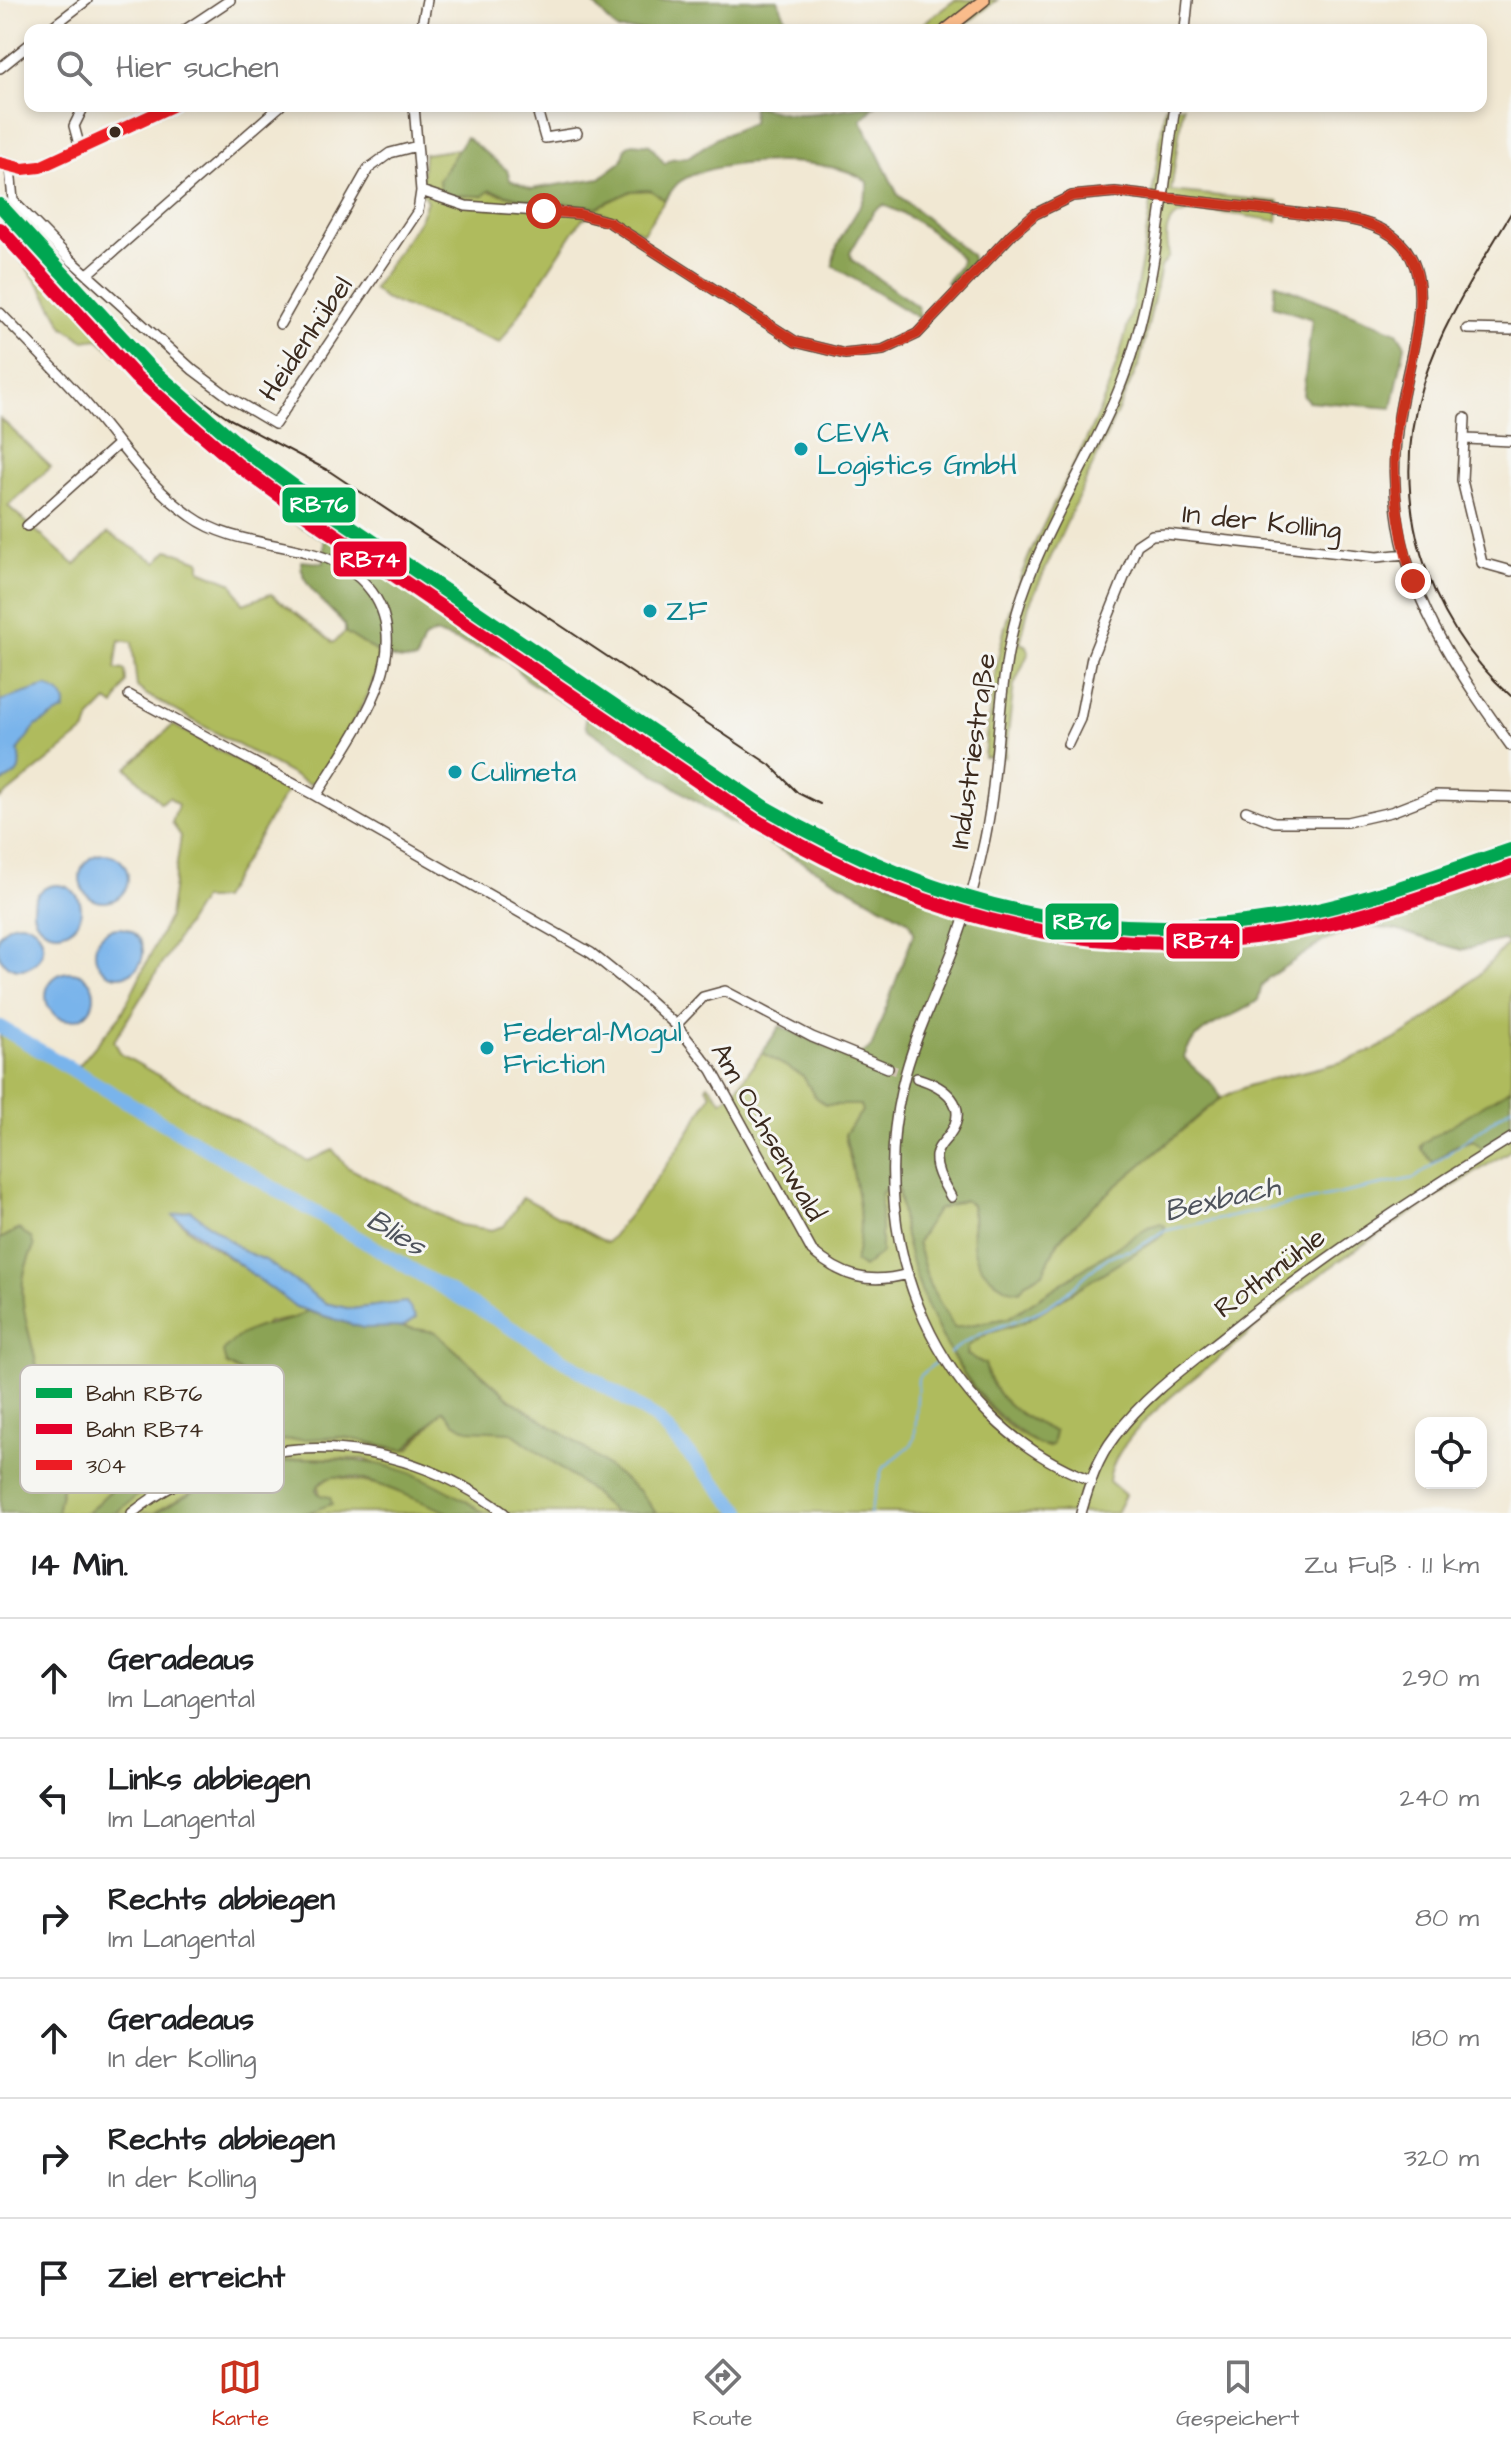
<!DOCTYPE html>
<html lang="de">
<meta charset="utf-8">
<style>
:root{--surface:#fff;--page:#f2f2f2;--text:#202124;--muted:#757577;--line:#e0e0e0;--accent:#c8321e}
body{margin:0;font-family:"Architects Daughter",sans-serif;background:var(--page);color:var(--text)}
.controls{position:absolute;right:24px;bottom:24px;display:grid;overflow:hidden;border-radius:16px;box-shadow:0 4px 12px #0003}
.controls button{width:72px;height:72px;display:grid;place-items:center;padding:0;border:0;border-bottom:2px solid var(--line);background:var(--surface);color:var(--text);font:40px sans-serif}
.stop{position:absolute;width:24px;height:24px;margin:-18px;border:6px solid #c8321e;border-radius:50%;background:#fff}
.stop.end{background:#c8321e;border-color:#fff;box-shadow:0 2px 8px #0008}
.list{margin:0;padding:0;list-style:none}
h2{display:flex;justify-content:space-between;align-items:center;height:104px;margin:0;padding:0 32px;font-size:34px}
h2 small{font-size:26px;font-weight:400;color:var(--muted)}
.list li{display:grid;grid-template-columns:52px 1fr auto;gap:24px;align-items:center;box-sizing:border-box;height:120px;padding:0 32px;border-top:2px solid var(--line)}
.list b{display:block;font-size:30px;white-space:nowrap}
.list p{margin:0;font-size:26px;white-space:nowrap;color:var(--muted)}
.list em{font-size:26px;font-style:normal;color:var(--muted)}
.icon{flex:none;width:44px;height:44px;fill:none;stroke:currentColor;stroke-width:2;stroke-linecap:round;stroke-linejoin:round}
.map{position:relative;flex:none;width:1511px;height:1513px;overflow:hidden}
.search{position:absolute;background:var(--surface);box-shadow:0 4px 12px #0003;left:24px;right:24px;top:24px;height:88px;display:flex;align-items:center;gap:20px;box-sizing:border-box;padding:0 28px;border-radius:16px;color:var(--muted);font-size:30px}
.sheet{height:824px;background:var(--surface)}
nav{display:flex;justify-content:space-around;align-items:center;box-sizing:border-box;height:112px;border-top:2px solid var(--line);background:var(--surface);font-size:22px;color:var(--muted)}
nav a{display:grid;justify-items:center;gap:4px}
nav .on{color:var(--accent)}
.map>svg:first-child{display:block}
.green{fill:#afbb5d;stroke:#75723e;stroke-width:2}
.forest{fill:#8ba354;stroke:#636639;stroke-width:2}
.water{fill:#79b4eb;stroke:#5a6f84;stroke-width:2}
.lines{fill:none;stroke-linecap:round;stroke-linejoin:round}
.stream{stroke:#79b4eb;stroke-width:2}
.river{stroke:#79b4eb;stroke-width:14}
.minor-tunnel{stroke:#cdc2af;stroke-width:9;stroke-dasharray:9 4.5;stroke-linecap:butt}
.minor-casing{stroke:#564639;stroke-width:12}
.major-casing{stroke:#564639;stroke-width:14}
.minor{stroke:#fff;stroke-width:9}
.major{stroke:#fabc8b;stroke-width:11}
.rail{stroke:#3b2a1e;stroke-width:2}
.bus-1-casing{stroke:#f6f6f2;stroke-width:18}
.bus-1{stroke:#ed1c24;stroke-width:12}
.rail-1-casing{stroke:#f6f6f2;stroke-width:20}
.rail-2-casing{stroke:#f6f6f2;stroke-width:20}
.rail-1{stroke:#00a651;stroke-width:14}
.rail-2{stroke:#e4002b;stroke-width:14}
.route{stroke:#c8321e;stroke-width:10}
.bus-dot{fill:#3b2a1e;stroke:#f6f6f2;stroke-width:3}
.culture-dot{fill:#0f9aa8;stroke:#f6f6f2;stroke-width:3}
.labels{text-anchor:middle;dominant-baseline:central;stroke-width:6;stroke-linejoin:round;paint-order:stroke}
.street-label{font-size:28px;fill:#3b2a1e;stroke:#f6f6f2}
.culture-label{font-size:28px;fill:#0d838f;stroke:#f6f6f2;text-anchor:start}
.water-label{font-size:30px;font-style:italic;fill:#4e535c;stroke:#f6f6f2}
.key{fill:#f6f6f2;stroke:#beb9b2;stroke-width:2}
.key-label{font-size:22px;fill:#3b2a1e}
.line-badge{stroke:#f6f6f2;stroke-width:3}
.badge-label{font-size:22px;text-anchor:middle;font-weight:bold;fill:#fff}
</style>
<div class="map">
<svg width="1511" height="1513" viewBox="0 0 1511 1513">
<rect width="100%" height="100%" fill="#f6f6f2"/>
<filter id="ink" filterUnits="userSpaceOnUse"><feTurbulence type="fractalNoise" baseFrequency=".0125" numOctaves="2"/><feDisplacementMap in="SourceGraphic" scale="16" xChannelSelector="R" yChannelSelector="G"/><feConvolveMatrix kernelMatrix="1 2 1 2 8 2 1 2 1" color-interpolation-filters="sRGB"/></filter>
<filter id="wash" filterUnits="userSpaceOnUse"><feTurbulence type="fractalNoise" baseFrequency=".006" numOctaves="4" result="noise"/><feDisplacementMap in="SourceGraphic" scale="32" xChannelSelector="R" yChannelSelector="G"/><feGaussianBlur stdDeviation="1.8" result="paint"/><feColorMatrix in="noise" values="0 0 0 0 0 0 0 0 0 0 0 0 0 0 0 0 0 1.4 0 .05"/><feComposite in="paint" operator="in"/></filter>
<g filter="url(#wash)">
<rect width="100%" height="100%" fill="#f1e8d3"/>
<path class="green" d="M955,0H997L958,30H914Z
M1165,106H1183L1171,191L1279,202L1277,221C1256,218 1186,203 1172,220C1163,231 1167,245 1169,256L1161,267L1140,362L1029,605L1020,643L1027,646L1029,652L1014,685L1005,757H984C991,688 1001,620 1029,556C1054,499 1088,444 1109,386C1142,297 1151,199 1165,106Z
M459,149L439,180L522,199L597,207L631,191L650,190L665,200L643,233L600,211L582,219L500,343L384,299L373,289L420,219L427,201L421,191L424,154Z
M12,230L130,360L126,363L98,339L84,341L64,327L43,290L12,248Z
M0,418L51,467L8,506L75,565L108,533L157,562L168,550L200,561V570L232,583L243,604L271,594L333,643L345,632L382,655L368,695L321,779L309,784L147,695L137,687L132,642L119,640L115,669L125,670L126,682L114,706L107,701L90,718L86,730L0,799Z
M173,725L288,789L221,899H202L114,1041L121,1054L308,1161L333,1150L347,1167L460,1225L492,1230L504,1226L523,1197L607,1243C646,1194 680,1151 711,1094L706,1087L708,1084L722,1101L737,1088L762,1053L803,1076L815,1096L825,1104L860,1105L863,1110L845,1135C854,1180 867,1216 856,1262L881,1253V1194L894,1179C903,1198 901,1224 907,1245C928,1313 972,1425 1048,1447L1055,1432C1022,1417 993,1401 985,1364L967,1355L968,1346L988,1333L1022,1323L1156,1240L1148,1228L1008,1318L954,1328L929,1284L917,1242L937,1209L965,1200L972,1205L973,1245L1026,1282C1054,1267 1048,1251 1066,1232C1108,1189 1155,1147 1203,1110C1247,1076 1300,1076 1351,1059C1413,1038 1464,994 1506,945L1511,946V1088L1421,1146L1433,1163L1456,1145L1474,1140L1483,1149L1511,1132V1150C1442,1194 1372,1236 1306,1285C1278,1305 1254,1330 1227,1352C1193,1379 1113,1435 1109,1481L1125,1495L1116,1513H656L640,1492L576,1442L511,1400L435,1332L402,1327L416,1318L406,1302L351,1309L325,1303L265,1260L243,1251L190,1210L174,1216L194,1234L307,1311L297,1318L268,1322L226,1364L248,1376L253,1400L280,1417L278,1422L199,1445L129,1473L87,1513H57L62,1487L81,1471V1443L72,1427L64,1396L39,1393C39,1338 5,1301 34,1247L31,1239L19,1230L0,1239V1021L77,1068L121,1015L169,917L181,836L172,823L178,805L169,797L161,803L127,768Z
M443,1410L454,1422L511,1432L591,1491L614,1513H484L466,1501L364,1459L304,1458L226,1474L154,1513H115C172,1460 264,1428 343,1437C364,1439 387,1452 409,1449Z
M332,1476L380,1485L453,1513H307L320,1495L318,1486Z"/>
<path class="forest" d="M590,0H778L790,30H617Z
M753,106C768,108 782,114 798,114C824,115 848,106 875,106L861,120L898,195L971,255L973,261L951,286L946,282L960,266L961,258C939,235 912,216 883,205L874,211L850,253L852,260L918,307L920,319L833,266C833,235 865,212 868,183C837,154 716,157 681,181C674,185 670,194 665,200L650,190L631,191L597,207L522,199L490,190L483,196L452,195L440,191L439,180L466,137L507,170L510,180L531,189L600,178L622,161L626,147L633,143L650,145L665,164L671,159L688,157L717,138L752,123Z
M1275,283L1397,332L1405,345L1392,408L1308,401L1303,395L1312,319L1273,306Z
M265,478L760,814C916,915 1104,962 1289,925C1364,909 1438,884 1511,860V946L1503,940L1461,950L1396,930L1362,926L1324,941L1268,978L1262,985L1258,1000C1234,1020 1195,1023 1184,1057C1193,1071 1217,1082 1220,1098L1094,1205L1058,1241L1043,1273L1026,1282L1020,1291C998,1290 975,1267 973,1244C972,1231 975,1219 972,1205L964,1200L937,1210L917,1242L929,1284L954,1328L1008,1318L1148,1227L1161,1223L1165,1226L1163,1234L1156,1240L1022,1323L988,1333L968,1346L967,1355L985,1364C993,1401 1022,1417 1055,1432L1052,1445C1040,1449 1030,1438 1020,1432C963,1393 920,1305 906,1239C901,1220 902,1197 895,1179L881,1194V1253L863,1268L855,1262C867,1216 854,1180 845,1134L862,1111L860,1105H825L815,1096L803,1076L762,1053L780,1026L853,1059L871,1048L914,932L909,921L712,812L586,728L585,716L528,681L505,658L435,633L424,639L416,660C389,663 367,646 345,632V625C329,607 300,586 301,561L324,563V540L295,523L289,510L263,482Z
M1511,1088V1132L1483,1149L1473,1140L1456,1145L1433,1163L1422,1149L1423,1143Z
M19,1229L31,1238L34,1247C5,1300 39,1338 39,1393L64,1396L86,1463L62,1487L57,1513H0V1239Z
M307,1311L363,1328L402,1327L435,1332L511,1400L576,1442L640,1492L656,1513H614L591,1491L511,1432L468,1430L454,1422L443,1410L405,1450L343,1437L269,1441L220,1452L190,1464L148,1487L115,1513H87L129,1473L199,1445L278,1422L279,1417L253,1400L248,1376L226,1364L223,1352C249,1317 279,1330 307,1311Z
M304,1458C384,1460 417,1468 484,1513C474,1513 463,1513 453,1513C425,1508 332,1451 316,1490L320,1495L330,1497L332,1504L307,1513H154L226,1474Z"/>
<path class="water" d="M47,686L59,693L66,702L64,710L36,726L18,749C22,770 21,774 0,783V701Z
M80 878a24 24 0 1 1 48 0a24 24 0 1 1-48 0Z
M33 909a24 24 0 1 1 48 0a24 24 0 1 1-48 0Z
M-3 946a23 23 0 1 1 46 0a23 23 0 1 1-46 0Z
M95 952a24 24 0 1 1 48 0a24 24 0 1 1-48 0Z
M46 996a24 24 0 1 1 48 0a24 24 0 1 1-48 0Z
M190,1210L243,1251L265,1260L325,1303L351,1309L406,1302L416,1318L402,1327L363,1328L296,1307L173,1215Z"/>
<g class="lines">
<path class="stream" d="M950,1353C977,1330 1008,1326 1039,1311C1065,1298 1080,1278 1103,1261C1111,1254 1121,1252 1131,1250C1142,1247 1154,1237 1163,1231L1415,1178L1511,1107
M870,1513L882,1469L912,1444L915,1436L918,1378L936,1362"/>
<path class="river" d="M0,1027L535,1342L657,1419L742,1513"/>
</g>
</g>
<g filter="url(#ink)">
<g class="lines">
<path class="minor-tunnel" d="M888,1068L917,1078"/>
<defs>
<path id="minor" d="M48,30L87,0
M185,30L230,0
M421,30L427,0
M1185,30L1188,0
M0,68L30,44
M536,106L545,138L577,133
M80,148L74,126L84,106
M10,167L13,201L71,260L193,370L229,397L275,424L418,211L421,191L414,106
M421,191L466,206L579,214L609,222L796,342L845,354L883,350L917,334L1013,233L1035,214L1072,196L1115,192L1346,219C1460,236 1410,341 1399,417C1393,453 1393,490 1399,526C1412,607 1464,680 1511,746
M88,274L280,106
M0,313C28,342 57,371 84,401C119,441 146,485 191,516C224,540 268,542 306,552C332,558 356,570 372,592C418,657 349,740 316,796
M280,324L368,169L390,153L417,146
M1467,329L1511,330
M1465,418L1462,480L1482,563L1511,571
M1466,439L1511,441
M27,526L117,445
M129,695L316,796L591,953L643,995L676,1025L712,1070L812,1251C842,1277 869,1285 908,1274
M1068,744L1080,719L1092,657L1137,545L1152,535L1166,534L1377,557L1405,554
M1246,811L1274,822H1347L1391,812L1435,795L1511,797
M676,1025L703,997L725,991L812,1037L888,1068
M917,1078C944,1086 971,1105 949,1135C944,1142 937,1147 936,1156C935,1171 944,1184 951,1197
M1090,1480C935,1420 866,1244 902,1087C912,1043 932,1002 949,960C963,926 974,888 982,852C1001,773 995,691 1017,613C1039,536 1086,468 1117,394C1154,308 1162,198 1175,106
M132,1513C243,1425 394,1429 504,1513
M1081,1513C1089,1485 1097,1459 1115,1436C1144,1397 1184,1368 1222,1338C1314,1263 1411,1200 1511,1138"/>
<path id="major" d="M946,30L984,0
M0,163L23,169L40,167L172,106"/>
</defs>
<use href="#minor" class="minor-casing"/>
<use href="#major" class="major-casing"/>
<use href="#minor" class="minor"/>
<use href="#major" class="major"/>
<path class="rail" d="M1511,213C1479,267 1441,325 1422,386C1388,497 1424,619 1511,696
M118,336L149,363L230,419L329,471L770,765L798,793L820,804"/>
<defs>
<path id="bus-1" d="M0,163L23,169L40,167L172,106"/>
</defs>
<use href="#bus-1" class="bus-1-casing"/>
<use href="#bus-1" class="bus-1"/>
<defs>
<path id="rail-1" d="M0,205L148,366L247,452L325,509L764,807C939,908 1107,953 1309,912C1378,898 1444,872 1511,850"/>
<path id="rail-2" d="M0,229L136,377L238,465L316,522L755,820C929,922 1112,970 1313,927C1381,913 1446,889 1511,867"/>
</defs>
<use href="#rail-1" class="rail-1-casing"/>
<use href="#rail-2" class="rail-2-casing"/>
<use href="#rail-1" class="rail-1"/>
<use href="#rail-2" class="rail-2"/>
</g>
</g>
<g class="lines" filter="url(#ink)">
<path class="route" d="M544,211L579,214L609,222L796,342L845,354L883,350L917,334L1013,233L1035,214L1072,196L1115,192L1346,219C1470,237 1401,363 1395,442C1392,490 1399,535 1413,581"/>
</g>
<circle class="bus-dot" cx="115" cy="132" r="7"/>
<g class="culture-dot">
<circle cx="801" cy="449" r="8"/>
<circle cx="650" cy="611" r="8"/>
<circle cx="455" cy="772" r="8"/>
<circle cx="487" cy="1048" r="8"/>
</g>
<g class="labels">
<g class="street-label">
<text transform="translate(306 339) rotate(-56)">Heidenhübel</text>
<text transform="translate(1262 522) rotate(6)">In der Kolling</text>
<text transform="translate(973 751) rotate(-82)">Industriestraße</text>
<text transform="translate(768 1132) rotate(60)">Am Ochsenwald</text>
<text transform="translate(1270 1273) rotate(-37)">Rothmühle</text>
</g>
<g class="culture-label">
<text x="817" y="433">CEVA<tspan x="817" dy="32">Logistics GmbH</tspan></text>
<text x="666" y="611">ZF</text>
<text x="471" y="772">Culimeta</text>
<text x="503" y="1032">Federal-Mogul<tspan x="503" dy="32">Friction</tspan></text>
</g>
<g class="water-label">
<text transform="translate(1222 1199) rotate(-13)">Bexbach</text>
<text transform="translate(396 1233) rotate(31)">Blies</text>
</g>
</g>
<rect x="20" y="1365" width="264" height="128" rx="12" class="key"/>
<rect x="36" y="1388" width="36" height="10" fill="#00a651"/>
<rect x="36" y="1424" width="36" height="10" fill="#e4002b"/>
<rect x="36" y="1460" width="36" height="10" fill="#ed1c24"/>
<g class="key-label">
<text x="86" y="1401">Bahn RB76</text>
<text x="86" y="1437">Bahn RB74</text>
<text x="86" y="1473">304</text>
</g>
<g class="line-badge">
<rect x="281" y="486" width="76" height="38" rx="8" fill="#00a651"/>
<rect x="332" y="540" width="76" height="38" rx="8" fill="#e4002b"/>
<rect x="1044" y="902" width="76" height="39" rx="8" fill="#00a651"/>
<rect x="1165" y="922" width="76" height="38" rx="8" fill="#e4002b"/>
</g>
<g class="badge-label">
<text x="319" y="512">RB76</text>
<text x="370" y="567">RB74</text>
<text x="1082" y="929">RB76</text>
<text x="1203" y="948">RB74</text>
</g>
</svg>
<div class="controls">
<button><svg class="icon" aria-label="locate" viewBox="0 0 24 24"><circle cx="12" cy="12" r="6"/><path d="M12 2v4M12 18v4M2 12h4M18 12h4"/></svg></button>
</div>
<div class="stop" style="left:544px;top:211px"></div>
<div class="stop end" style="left:1413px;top:581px"></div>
<div class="search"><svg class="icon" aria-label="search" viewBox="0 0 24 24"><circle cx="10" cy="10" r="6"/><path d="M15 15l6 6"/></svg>Hier suchen</div>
</div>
<section class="sheet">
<h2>14 Min.<small>Zu Fuß · 1.1 km</small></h2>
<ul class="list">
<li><svg class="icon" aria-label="ahead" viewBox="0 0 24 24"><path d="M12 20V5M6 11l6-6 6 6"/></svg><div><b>Geradeaus</b><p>Im Langental</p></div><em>290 m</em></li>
<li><svg class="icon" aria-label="left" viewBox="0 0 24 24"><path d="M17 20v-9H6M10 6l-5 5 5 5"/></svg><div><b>Links abbiegen</b><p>Im Langental</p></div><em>240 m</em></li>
<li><svg class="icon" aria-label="right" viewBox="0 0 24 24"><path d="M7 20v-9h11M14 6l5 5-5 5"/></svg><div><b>Rechts abbiegen</b><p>Im Langental</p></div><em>80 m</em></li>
<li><svg class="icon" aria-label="ahead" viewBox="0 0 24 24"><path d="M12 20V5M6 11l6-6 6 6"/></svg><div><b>Geradeaus</b><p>In der Kolling</p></div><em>180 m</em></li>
<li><svg class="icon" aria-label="right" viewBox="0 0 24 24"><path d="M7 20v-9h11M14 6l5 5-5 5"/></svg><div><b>Rechts abbiegen</b><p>In der Kolling</p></div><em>320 m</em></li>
<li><svg class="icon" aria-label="arrive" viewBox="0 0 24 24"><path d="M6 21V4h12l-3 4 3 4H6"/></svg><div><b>Ziel erreicht</b></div></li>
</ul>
</section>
<nav>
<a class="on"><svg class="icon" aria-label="map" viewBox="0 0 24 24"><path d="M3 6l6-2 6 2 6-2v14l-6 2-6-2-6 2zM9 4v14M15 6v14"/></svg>Karte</a>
<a><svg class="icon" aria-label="directions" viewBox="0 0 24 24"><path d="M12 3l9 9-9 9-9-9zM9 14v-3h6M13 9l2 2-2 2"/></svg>Route</a>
<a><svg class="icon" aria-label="saved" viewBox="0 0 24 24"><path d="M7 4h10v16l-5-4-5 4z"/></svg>Gespeichert</a>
</nav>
